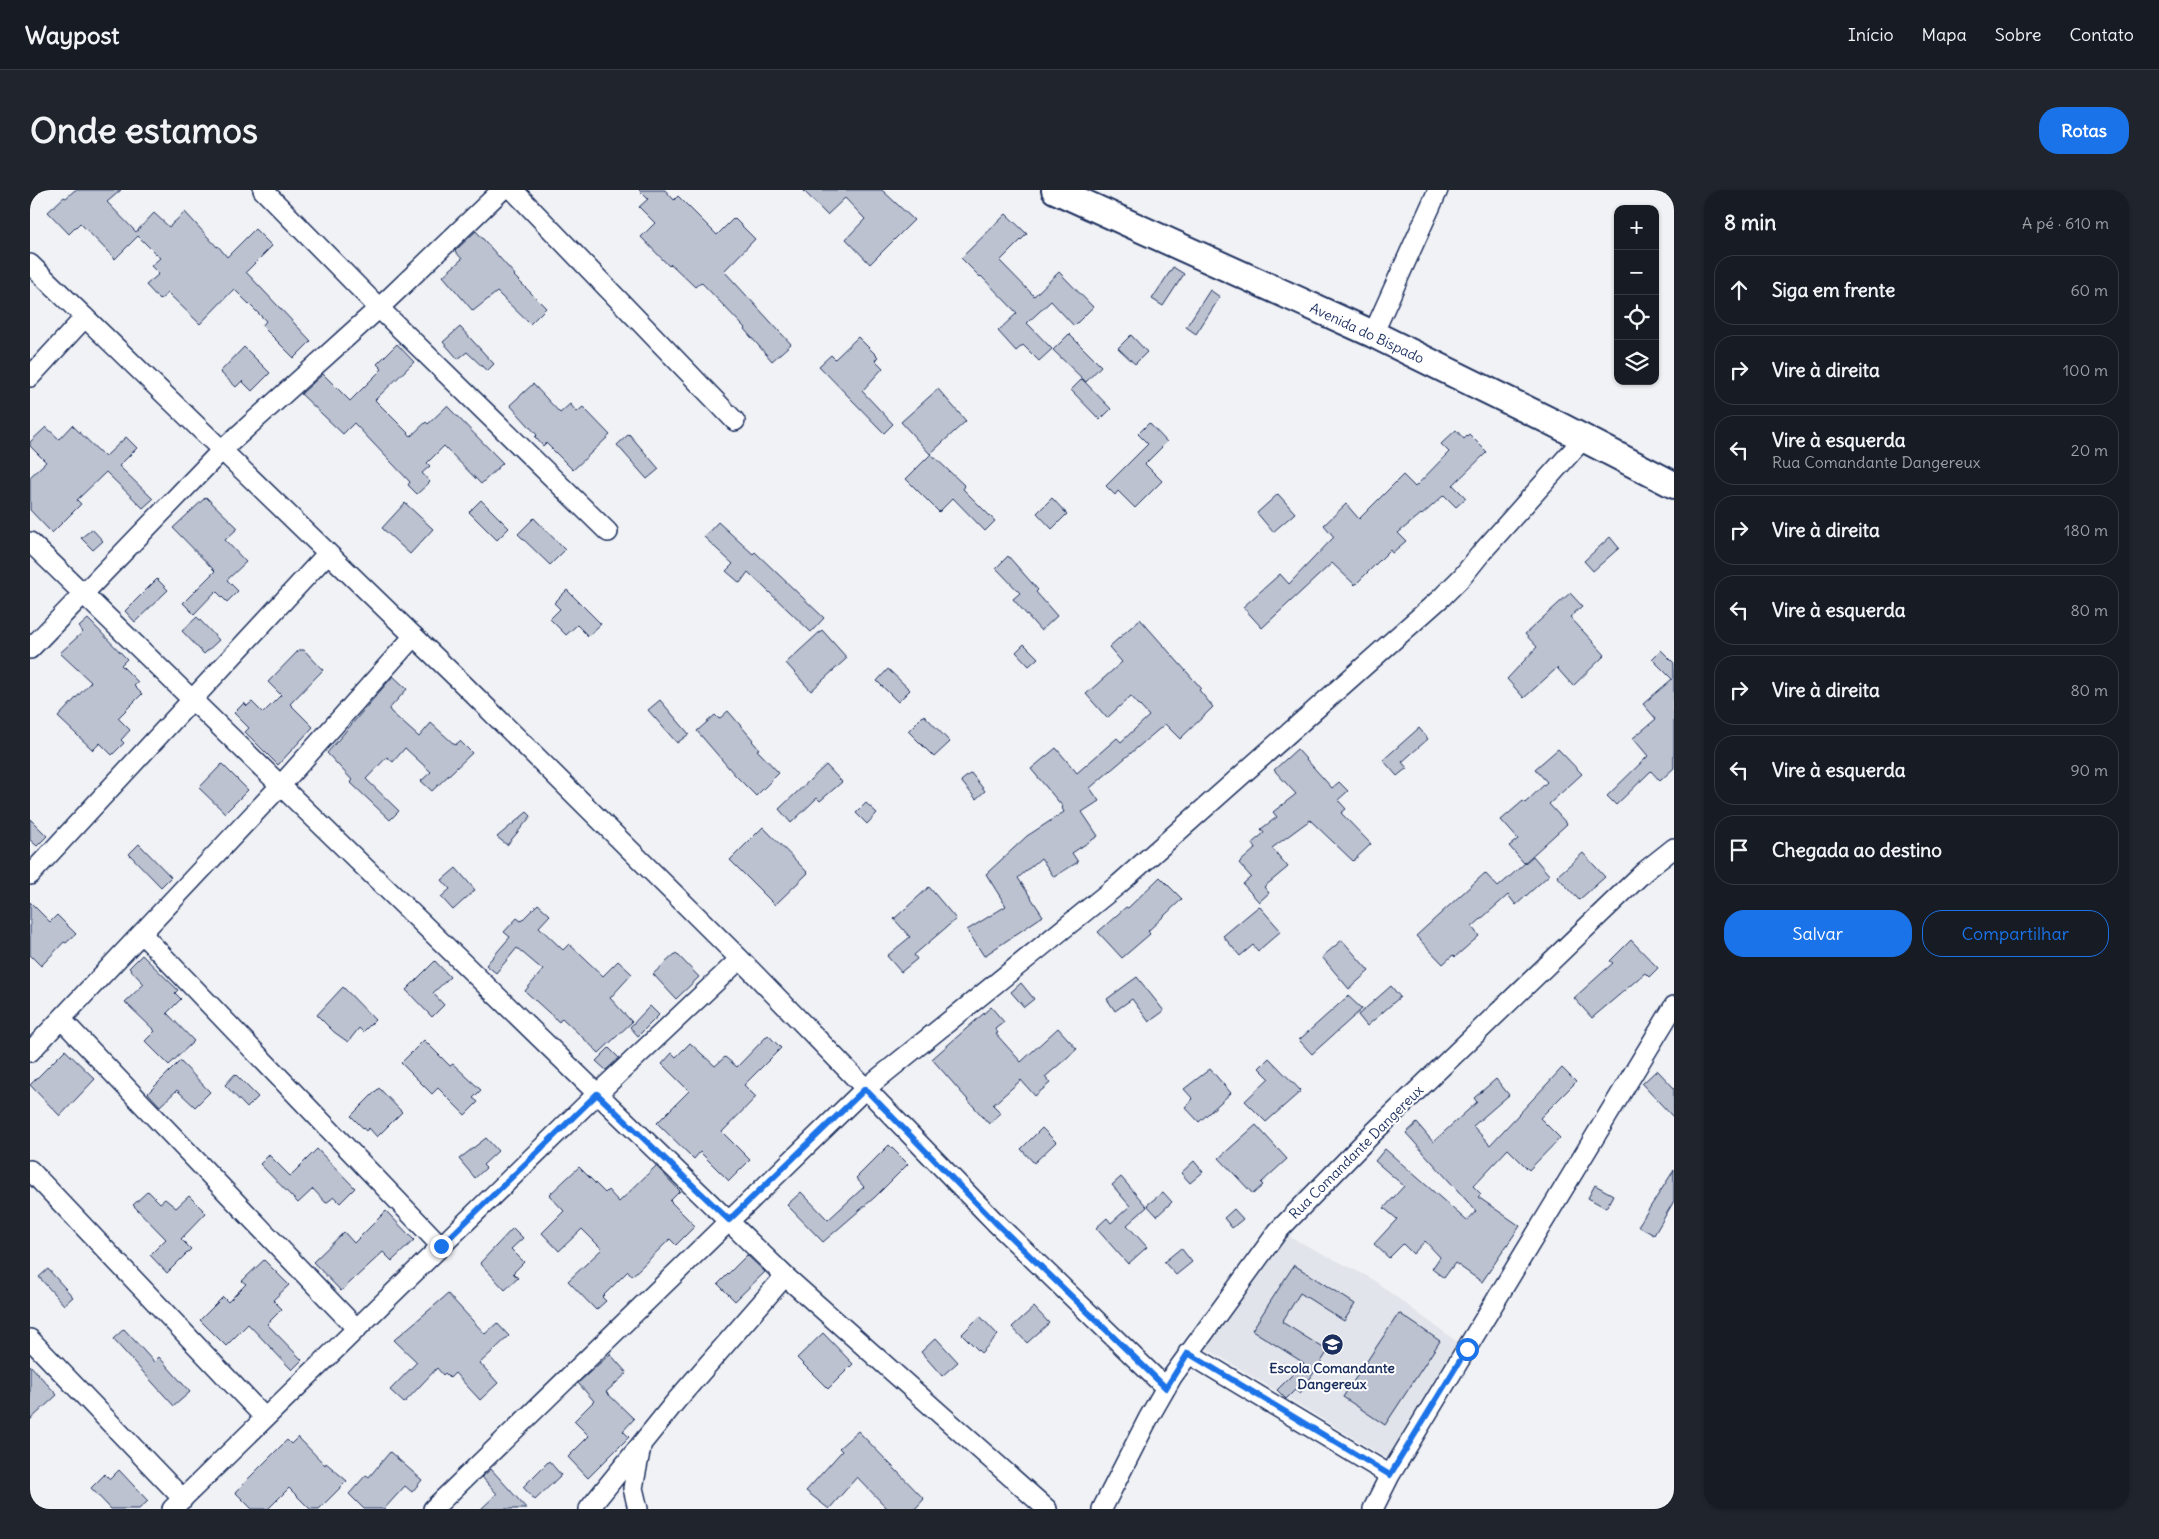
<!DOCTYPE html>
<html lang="pt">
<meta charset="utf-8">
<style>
:root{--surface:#171b24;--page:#20242c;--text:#f1f3f6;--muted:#9ea1a6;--line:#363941;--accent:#1a73e8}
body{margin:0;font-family:Delius,sans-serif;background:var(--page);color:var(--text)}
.controls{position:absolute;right:15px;top:15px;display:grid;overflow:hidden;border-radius:10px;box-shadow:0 1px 4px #0004}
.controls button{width:45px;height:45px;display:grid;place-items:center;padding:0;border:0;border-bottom:1px solid var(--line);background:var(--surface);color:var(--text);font:25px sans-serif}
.stop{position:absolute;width:15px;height:15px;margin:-11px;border:4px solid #1a73e8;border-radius:50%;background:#fff}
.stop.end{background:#1a73e8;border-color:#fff;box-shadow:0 1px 5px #0008}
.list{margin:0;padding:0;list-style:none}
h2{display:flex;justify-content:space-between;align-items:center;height:65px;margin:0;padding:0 20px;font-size:21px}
h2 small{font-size:16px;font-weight:400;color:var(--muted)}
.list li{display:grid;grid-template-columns:32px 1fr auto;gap:15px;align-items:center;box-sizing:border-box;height:70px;margin:0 10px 10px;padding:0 10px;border:1px solid var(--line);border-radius:20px}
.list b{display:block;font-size:19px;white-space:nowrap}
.list p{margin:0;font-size:16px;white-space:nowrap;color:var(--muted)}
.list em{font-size:16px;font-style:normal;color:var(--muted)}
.actions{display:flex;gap:10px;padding:15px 20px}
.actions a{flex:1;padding:11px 0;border:1px solid var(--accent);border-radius:20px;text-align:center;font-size:18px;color:var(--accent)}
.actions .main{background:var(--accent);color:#fff}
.icon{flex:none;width:28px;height:28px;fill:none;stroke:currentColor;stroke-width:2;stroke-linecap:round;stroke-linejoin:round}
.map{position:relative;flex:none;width:1644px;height:1319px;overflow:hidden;border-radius:20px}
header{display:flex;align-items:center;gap:30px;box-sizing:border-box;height:70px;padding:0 25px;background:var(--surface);border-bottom:1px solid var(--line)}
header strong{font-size:24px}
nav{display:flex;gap:28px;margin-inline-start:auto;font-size:18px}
.intro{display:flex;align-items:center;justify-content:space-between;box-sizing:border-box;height:120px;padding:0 30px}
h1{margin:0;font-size:35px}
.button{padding:12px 22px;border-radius:20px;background:var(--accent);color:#fff;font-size:18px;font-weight:700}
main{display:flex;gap:30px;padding:0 30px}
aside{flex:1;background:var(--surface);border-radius:20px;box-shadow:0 1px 4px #0004}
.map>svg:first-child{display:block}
.built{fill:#e1e4ea}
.building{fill:#bcc2d0;stroke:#1b2f5e}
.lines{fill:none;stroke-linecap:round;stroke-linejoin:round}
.street-casing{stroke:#1b2f5e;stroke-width:22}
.secondary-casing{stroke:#1b2f5e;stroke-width:30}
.street{stroke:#fff;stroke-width:19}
.secondary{stroke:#fff;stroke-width:26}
.route{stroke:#1a73e8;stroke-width:6}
.labels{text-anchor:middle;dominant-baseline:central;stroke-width:4;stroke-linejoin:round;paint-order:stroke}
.street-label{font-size:14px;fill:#1b2f5e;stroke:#fff}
.poi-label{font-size:14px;font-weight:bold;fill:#1b2f5e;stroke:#fff}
</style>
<header>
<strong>Waypost</strong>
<nav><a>Início</a><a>Mapa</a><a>Sobre</a><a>Contato</a></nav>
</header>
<div class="intro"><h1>Onde estamos</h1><a class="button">Rotas</a></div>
<main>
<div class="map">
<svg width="1644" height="1319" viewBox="0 0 1644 1319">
<rect width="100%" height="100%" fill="#f1f2f5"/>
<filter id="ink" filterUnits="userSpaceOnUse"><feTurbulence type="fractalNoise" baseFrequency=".02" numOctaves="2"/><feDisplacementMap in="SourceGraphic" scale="10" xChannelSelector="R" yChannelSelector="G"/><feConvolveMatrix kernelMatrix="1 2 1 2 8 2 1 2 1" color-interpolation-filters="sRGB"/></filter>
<g filter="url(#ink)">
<path class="built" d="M1248,1041L1339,1087L1437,1159L1366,1274L1166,1152Z"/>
<path class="building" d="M45,0H91L77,12L106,42L124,23L139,37L155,22L187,57L188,56L197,67L225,39L242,56L216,82L281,151L264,168L232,136L236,131L204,99L170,134L138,103L130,110L116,95L129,84L121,76L130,68L108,46L85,69L50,33L39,44L18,22L34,7L36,8Z
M609,0H635L644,10L648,6L687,45L704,28L725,49L694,81L761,154L742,171L714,139L715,138L671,92L665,97L641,74L639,76L611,47L625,33L609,17L618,9Z
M773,0H852L884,30L840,74L816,49L835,29L815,8L797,25Z
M976,24L997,44L970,71L1004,106L1029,82L1063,117L1044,136L1021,111L997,133L1022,159L1009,171L993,155L986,161L968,141L987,123L951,86L950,87L931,68Z
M446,41L485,85L484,86L516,118L500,134L467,102L443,121L413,86L432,69L425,61Z
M1143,77L1154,84L1133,116L1122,109Z
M1180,100L1190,107L1166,144L1156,137Z
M430,137L464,174L457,181L437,162L428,169L413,152Z
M1039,144L1071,176L1056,192L1023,160Z
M1101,145L1117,162L1105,174L1088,158Z
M828,147L848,167L845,170L853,178L832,201L863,234L854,243L789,176L801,165L805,169Z
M367,154L384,172L345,210L381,246L396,232L398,234L417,216L473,273L451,294L414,256L397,273L400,276L392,283L400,292L387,304L378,295L380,292L324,233L313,244L271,204L293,184L320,211L352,179L347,174Z
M214,157L240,183L222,201L212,191L206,197L190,182Z
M1052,189L1081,219L1070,230L1041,200Z
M503,194L530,223L540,214L547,222L553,217L580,245L543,280L516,253L513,256L505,247L507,245L480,215Z
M908,199L936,231L900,264L871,232Z
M1119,233L1137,252L1115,274L1132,291L1105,318L1088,301L1085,305L1076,296L1118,254L1108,244Z
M42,235L75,267L96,247L107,258L89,276L123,309L113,318L76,282L47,310L51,314L22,343L0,320V287L16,272L0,256V252L16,237L29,249Z
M1426,240L1434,249L1439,244L1457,262L1423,295L1436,308L1426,317L1414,305L1392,325L1391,324L1368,343L1376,351L1362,363L1360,360L1325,395L1302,373L1232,438L1213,417L1250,384L1259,394L1304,347L1294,335L1316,314L1329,329L1373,285L1385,297L1419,262L1411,254Z
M599,244L629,279L617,289L587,255Z
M901,264L935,296L933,299L965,331L955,341L923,308L909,322L876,289Z
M1248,304L1265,323L1243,342L1227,323Z
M176,307L208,338L195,350L216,372L197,390L208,401L197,412L186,401L164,424L153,413L185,381L143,338Z
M1022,308L1037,324L1022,339L1007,323Z
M451,310L479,338L467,350L439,322Z
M375,313L403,339L380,364L352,338Z
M504,328L535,360L520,375L488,344Z
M688,332L723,364L725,362L794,428L781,442L718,382L710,393L696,381L703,374L674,347Z
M62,339L73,351L63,360L51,348Z
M1580,347L1589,358L1563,381L1554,371Z
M978,366L1008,400L1006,402L1027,426L1011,441L983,409L990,403L966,378Z
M127,389L138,400L105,432L95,421Z
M537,400L571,434L558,446L547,435L536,445L520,429L530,419L524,413Z
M1540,403L1552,416L1540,427L1575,465L1543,496L1527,478L1494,508L1477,489L1507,457L1495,444Z
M167,427L189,450L174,464L152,441Z
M58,429L97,469L91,475L108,492L104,496L112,504L88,528L100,540L91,550L94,553L82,565L70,553L63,560L28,527L61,492L30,463L53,442L49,437Z
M1110,429L1171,498L1169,500L1183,517L1150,549L1135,534L1060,598L1069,611L1052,622L1068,646L1042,663L1048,672L1024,687L1011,668L988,688L1013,726L954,766L937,740L976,716L956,684L997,646L1034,622L1032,618L1033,617L1001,579L1026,558L1047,583L1087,548L1091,552L1119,526L1101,506L1077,528L1056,504L1092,472L1079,457Z
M792,440L817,468L781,501L756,473Z
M994,454L1008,468L999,476L986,462Z
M269,460H274L293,480L260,514L283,537L248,575L215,542L219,538L204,523L214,513L217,516L222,512L233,523L251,505L238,492Z
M1631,460L1644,473V578L1630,591L1621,581L1586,615L1577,606L1618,566L1603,548L1626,529L1613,514L1642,489L1622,469Z
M858,479L880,500L868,512L847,491Z
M363,486L377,499L359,519L361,522L389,547L401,533L425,555L430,551L442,563L402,601L391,591L401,582L375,558L363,572L357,567L336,589L369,621L360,630L320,592L322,590L297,563Z
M630,510L659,544L647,553L618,520Z
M698,521L723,550L722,551L729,559L727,560L749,583L726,606L705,585L667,541L685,525L689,529Z
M894,525L920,552L904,567L878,541Z
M1389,538L1398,549L1372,572L1377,578L1367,586L1353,570Z
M1267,559L1302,598L1309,592L1318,601L1308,610L1316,619L1311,623L1341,654L1323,671L1280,630L1242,658L1258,677L1234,697L1239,703L1229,712L1213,694L1221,687L1209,673L1226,658L1222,653L1234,643L1231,639L1247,627L1243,622L1266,604L1244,580Z
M1528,559L1552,584L1519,614L1537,634L1494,673L1479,656L1488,649L1471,630L1493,611L1495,613L1517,592L1505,579Z
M192,574L218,600L195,623L169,598Z
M796,575L812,592L790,611L787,608L761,633L749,619Z
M941,583L955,601L946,609L931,591Z
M836,613L847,623L837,634L826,623Z
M497,622L501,626L477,655L467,647Z
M0,629L17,646L7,656L0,650Z
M733,637L778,683L745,715L700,670Z
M109,654L141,687L131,697L99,664Z
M1553,663L1575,687L1549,710L1527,686Z
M1503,666L1519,685L1486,715L1478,705L1442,737L1449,746L1425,767L1423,765L1413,774L1386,746L1455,683L1468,697Z
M426,678L445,700L423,720L411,707L420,699L412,690Z
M1130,687L1152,709L1118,741L1120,744L1092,768L1068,742L1096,717L1098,718Z
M899,697L926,729L884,765L887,769L871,782L857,766L880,747L864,729Z
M0,712L20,732L27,725L46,744L36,753L34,752L11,776L0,765Z
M508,714L520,725L509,737L533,760L539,754L573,786L588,771L602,784L580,808L602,832L569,863L532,828L529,832L495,801L513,780L487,758L466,783L456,775L480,747L474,742L487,728L491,731Z
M1229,716L1251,741L1228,761L1223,755L1210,766L1193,746Z
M1312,750L1339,781L1319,799L1292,767Z
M1601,750L1628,778L1619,787L1615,783L1562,828L1544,808L1583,773L1580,771Z
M646,763L669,787L646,809L623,784Z
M112,765L148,800L145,803L151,809L137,823L164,851L139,875L115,851L125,841L95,812L114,794L99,778Z
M405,771L420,787L403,803L414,815L402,827L376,800Z
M1107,787L1134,821L1119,832L1102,809L1085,821L1077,809Z
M991,793L1004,809L994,817L981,802Z
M1361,796L1370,807L1337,836L1328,825Z
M313,797L345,830L333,842L329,838L318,852L304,842L287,825Z
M1318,806L1332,819L1282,864L1269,850Z
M620,816L629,825L608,846L600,837Z
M961,817L974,832L965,839L968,843L966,844L991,872L1028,838L1047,859L1015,887L1020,893L1005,906L991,890L963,915L971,923L959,934L902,869Z
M738,845L751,858L714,895L726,907L692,942L720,970L699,991L670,962L664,969L627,933L659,901L632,874L642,863L646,867L660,853L685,876L695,867L707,877Z
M394,850L420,876L423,874L451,900L443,908L448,912L435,925L408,898L402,904L371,873Z
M579,858L589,868L576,880L566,871Z
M35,860L65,889L30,926L0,895Z
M1239,868L1271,901L1236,932L1215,911L1239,888L1229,878Z
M150,871L180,902L165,917L147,900L130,916L118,903Z
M1532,878L1546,892L1510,928L1530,948L1499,980L1478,959L1443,996L1451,1004L1448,1007L1490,1036L1452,1092L1425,1073L1414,1088L1402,1079L1410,1067L1395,1051L1383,1064L1373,1054L1359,1068L1344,1054L1367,1029L1354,1018L1374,996L1345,971L1355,959L1437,1031L1446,1021L1376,943L1387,933L1403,952L1447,912L1444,908L1466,889L1479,905L1443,936L1460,955Z
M1180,879L1201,903L1169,932L1155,917L1163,909L1154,899Z
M1627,880L1644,898V928L1612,894Z
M205,884L228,907L217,918L195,895Z
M349,898L372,922L347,947L339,938L336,941L321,926Z
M1226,935L1257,969L1231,993L1233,995L1223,1004L1189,968Z
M1012,938L1026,952L1004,973L991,959Z
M456,948L468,961L453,975L456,978L445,988L429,969Z
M859,955L878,974L845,1007L793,1052L757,1015L771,1002L798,1030L834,997L826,988Z
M287,959L325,998L310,1013L304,1007L296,1013L283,999L268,1013L230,974L239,965L260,986Z
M1164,971L1173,982L1160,993L1151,983Z
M626,976L650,1001L640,1011L665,1036L646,1055L640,1049L602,1086L598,1081L572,1107L576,1111L566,1120L538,1091L572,1059L552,1039L529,1061L512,1043L534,1021L519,1005L549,977L575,1003L578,1000L589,1012Z
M1644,980V1011L1624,1045L1608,1036Z
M1091,987L1117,1017L1097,1035L1117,1057L1098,1074L1066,1038L1077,1028L1081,1033L1100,1016L1082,995Z
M1565,995L1583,1005L1576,1018L1558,1008Z
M118,1001L130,1013L135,1009L146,1018L159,1006L176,1023L151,1049L161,1059L137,1083L120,1065L136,1049L103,1015Z
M1133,1002L1142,1012L1127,1026L1117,1015Z
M1204,1019L1213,1029L1202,1038L1194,1028Z
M356,1021L384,1050L362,1071L353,1062L311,1101L283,1072L314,1042L324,1053Z
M483,1038L493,1048L481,1059L494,1072L483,1083L488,1088L475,1100L450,1073Z
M1151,1058L1162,1072L1146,1085L1134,1072Z
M717,1065L735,1082L705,1111L688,1094Z
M234,1070L259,1095L243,1110L252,1119L237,1134L272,1170L262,1180L218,1134L196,1156L170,1130L193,1107L198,1112L216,1094L212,1091Z
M1264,1075L1325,1114L1314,1131L1270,1103L1252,1132L1298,1161L1270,1204L1265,1200L1256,1209L1247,1200L1274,1173L1222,1140Z
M18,1079L43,1107L34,1115L9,1087Z
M418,1104L455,1144L467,1133L479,1146L450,1173L468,1193L450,1210L425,1183L420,1188L415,1183L413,1185L407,1178L374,1213L360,1200L387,1172L364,1150Z
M1004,1117L1019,1133L997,1153L982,1137Z
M1369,1123L1410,1151L1355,1235L1313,1207Z
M950,1126L968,1145L951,1163L932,1144Z
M94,1139L124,1172L129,1167L160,1202L144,1216L83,1149Z
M793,1143L823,1174L798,1199L767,1168Z
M906,1148L928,1172L912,1186L891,1162Z
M580,1164L597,1183L576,1202L604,1229L593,1241L599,1247L558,1288L538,1267L559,1246L544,1231L564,1211L548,1193Z
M0,1175L27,1205L0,1230Z
M828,1241L894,1309L885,1319H858L827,1287L799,1319L776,1301L812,1261L809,1258Z
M268,1247L295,1275L296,1273L317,1291L289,1319H280L259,1298L238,1319H222L205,1302L257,1250L261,1254Z
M360,1262L392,1290L382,1302L375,1296L354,1319H334L319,1304L336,1285L339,1287Z
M519,1271L531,1285L505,1310L493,1297Z
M461,1279L497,1319H451L467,1304L452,1287Z
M89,1280L118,1311L109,1319H81L61,1298L75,1284L80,1289Z"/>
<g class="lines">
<defs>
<path id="street" d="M233,0L349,118L578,342
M483,0L705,231
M0,74L429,490L710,769L965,1032L1136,1198
M1343,144L1408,0
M0,187L55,127
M0,352L755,1086L1017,1319
M0,459L192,260L349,118L472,0
M0,685L298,363
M112,744L411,1056
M32,830L327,1139
M0,862L251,595L384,446
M0,980L235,1228
M0,1149L153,1309
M1158,1163L1360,1285
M142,1319L567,904L710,769
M403,1319L835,899L1089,694L1412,407L1432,387L1452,362L1554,248
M559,1319L646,1211L755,1086
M608,1319L603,1298L611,1257
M1072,1319L1118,1229L1142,1187L1248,1041L1343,943L1615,681L1644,658
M1343,1319L1360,1285L1644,816"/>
<path id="secondary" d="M1025,0L1343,144L1526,234L1644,295"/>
</defs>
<use href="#street" class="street-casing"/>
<use href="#secondary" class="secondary-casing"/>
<use href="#street" class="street"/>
<use href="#secondary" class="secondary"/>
</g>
</g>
<g class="lines" filter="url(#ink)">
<path class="route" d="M411,1056L567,904L699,1030L835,899L965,1032L1136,1198L1158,1163L1360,1285L1437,1159"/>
</g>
<defs>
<symbol id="school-disc" viewBox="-11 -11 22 22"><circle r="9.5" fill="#1b2f5e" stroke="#fff"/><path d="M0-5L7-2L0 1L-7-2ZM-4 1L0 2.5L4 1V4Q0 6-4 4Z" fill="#fff"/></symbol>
</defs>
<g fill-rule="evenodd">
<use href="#school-disc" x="1290" y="1142" width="25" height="25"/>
</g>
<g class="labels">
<g class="street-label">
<text transform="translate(1337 143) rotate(25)">Avenida do Bispado</text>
<text transform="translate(1326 962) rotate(-45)">Rua Comandante Dangereux</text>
</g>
<g class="poi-label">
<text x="1302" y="1178">Escola Comandante<tspan x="1302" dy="16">Dangereux</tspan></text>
</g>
</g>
</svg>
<div class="controls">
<button>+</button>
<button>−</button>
<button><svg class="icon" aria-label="locate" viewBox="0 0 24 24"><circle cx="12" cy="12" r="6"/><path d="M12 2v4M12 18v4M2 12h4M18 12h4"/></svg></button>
<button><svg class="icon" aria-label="layers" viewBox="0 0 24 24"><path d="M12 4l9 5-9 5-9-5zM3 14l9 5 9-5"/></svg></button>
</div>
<div class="stop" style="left:1437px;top:1159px"></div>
<div class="stop end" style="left:411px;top:1056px"></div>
</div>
<aside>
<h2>8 min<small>A pé · 610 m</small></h2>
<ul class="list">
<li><svg class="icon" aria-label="ahead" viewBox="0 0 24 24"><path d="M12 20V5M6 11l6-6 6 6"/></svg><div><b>Siga em frente</b></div><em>60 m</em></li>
<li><svg class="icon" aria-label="right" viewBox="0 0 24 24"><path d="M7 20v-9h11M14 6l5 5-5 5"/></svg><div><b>Vire à direita</b></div><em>100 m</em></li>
<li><svg class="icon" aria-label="left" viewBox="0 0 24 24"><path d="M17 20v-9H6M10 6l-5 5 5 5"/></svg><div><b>Vire à esquerda</b><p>Rua Comandante Dangereux</p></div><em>20 m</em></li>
<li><svg class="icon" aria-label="right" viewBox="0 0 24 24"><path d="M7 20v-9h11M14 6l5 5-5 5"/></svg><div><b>Vire à direita</b></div><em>180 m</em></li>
<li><svg class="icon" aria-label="left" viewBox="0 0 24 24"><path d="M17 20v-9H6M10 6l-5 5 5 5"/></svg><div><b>Vire à esquerda</b></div><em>80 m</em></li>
<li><svg class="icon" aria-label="right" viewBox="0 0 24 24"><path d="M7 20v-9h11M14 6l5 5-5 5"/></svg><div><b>Vire à direita</b></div><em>80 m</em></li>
<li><svg class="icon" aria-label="left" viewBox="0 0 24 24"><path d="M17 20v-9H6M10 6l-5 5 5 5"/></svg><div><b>Vire à esquerda</b></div><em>90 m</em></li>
<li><svg class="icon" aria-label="arrive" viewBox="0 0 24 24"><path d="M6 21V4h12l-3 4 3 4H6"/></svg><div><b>Chegada ao destino</b></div></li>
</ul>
<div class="actions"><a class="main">Salvar</a><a>Compartilhar</a></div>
</aside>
</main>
